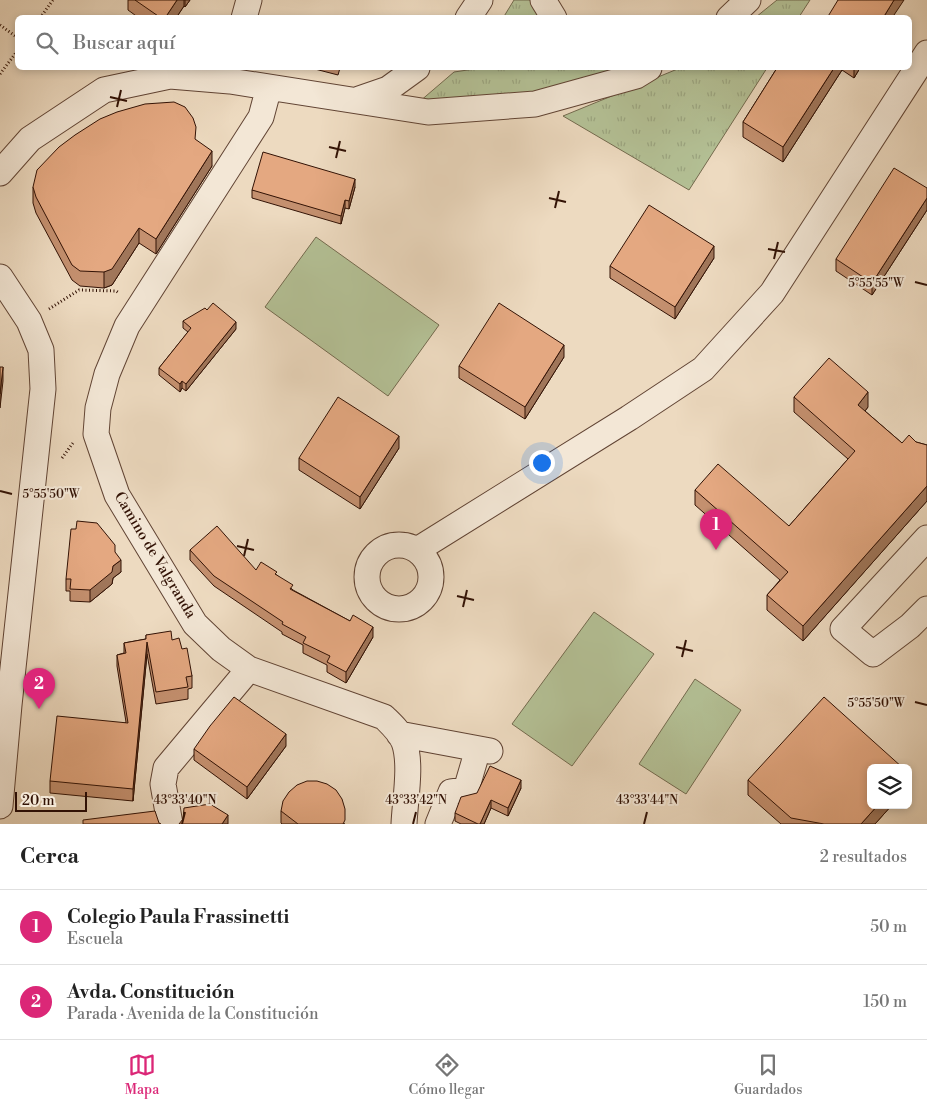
<!DOCTYPE html>
<html lang="es">
<meta charset="utf-8">
<style>
:root{--surface:#fff;--page:#f6f6f6;--text:#222;--muted:#767676;--line:#e0e0e0;--accent:#db2777}
body{margin:0;font-family:"Libre Bodoni",serif;background:var(--page);color:var(--text)}
.controls{position:absolute;right:15px;bottom:15px;display:grid;overflow:hidden;border-radius:8px;box-shadow:0 2px 8px #0003}
.controls button{width:45px;height:45px;display:grid;place-items:center;padding:0;border:0;border-bottom:1px solid var(--line);background:var(--surface);color:var(--text);font:25px sans-serif}
.scale{position:absolute;left:15px;bottom:12px;width:72px;box-sizing:border-box;padding-left:5px;border:2px solid #321205;border-top:0;font-size:14px;line-height:18px;white-space:nowrap;color:#321205;-webkit-text-stroke:4px #f3e7d6;paint-order:stroke}
.you{position:absolute;left:541px;top:462px;width:18px;height:18px;margin:-12px;border:4px solid #fff;border-radius:50%;background:#1a73e8;box-shadow:0 0 0 8px #1a73e833}
.badge{display:grid;place-items:center;width:32px;height:32px;border-radius:50%;background:var(--accent);color:#fff;font-size:16px;font-weight:700}
.pin{position:absolute;translate:-50% -41px;filter:drop-shadow(0 1px 2px #0008)}
.pin::after{content:'';position:absolute;top:26px;width:18px;height:15px;background:inherit;clip-path:polygon(0 0,100% 0,50% 100%)}
.list{margin:0;padding:0;list-style:none}
h2{display:flex;justify-content:space-between;align-items:center;height:65px;margin:0;padding:0 20px;font-size:21px}
h2 small{font-size:16px;font-weight:400;color:var(--muted)}
.list li{display:grid;grid-template-columns:32px 1fr auto;gap:15px;align-items:center;box-sizing:border-box;height:75px;padding:0 20px;border-top:1px solid var(--line)}
.list b{display:block;font-size:19px;white-space:nowrap}
.list p{margin:0;font-size:16px;white-space:nowrap;color:var(--muted)}
.list em{font-size:16px;font-style:normal;color:var(--muted)}
.icon{flex:none;width:28px;height:28px;fill:none;stroke:currentColor;stroke-width:2;stroke-linecap:round;stroke-linejoin:round}
.map{position:relative;flex:none;width:927px;height:824px;overflow:hidden}
.search{position:absolute;background:var(--surface);box-shadow:0 2px 8px #0003;left:15px;right:15px;top:15px;height:55px;display:flex;align-items:center;gap:12px;box-sizing:border-box;padding:0 18px;border-radius:8px;color:var(--muted);font-size:19px}
.sheet{height:215px;background:var(--surface)}
nav{display:flex;justify-content:space-around;align-items:center;box-sizing:border-box;height:70px;border-top:1px solid var(--line);background:var(--surface);font-size:14px;color:var(--muted)}
nav a{display:grid;justify-items:center;gap:2px}
nav .on{color:var(--accent)}
.map>svg:first-child{display:block}
.grass{fill:url(#grass-tufts);stroke:#736a4e}
.pitch{fill:#b4c196;stroke:#736a4e}
.lines{fill:none;stroke-linecap:round;stroke-linejoin:round}
.minor-casing{stroke:#614434;stroke-width:27}
.path{stroke:#321205;stroke-width:3;stroke-dasharray:1 2.5;stroke-linecap:butt}
.minor{stroke:#f3e7d6;stroke-width:25}
.wall{fill:#c4906f;stroke:#321205}
.shaded-wall{fill:#a0765a;stroke:#321205}
.building{fill:#e4a881;stroke:#321205}
.ticks{fill:none;stroke:#321205;stroke-width:2}
.labels{text-anchor:middle;dominant-baseline:central;stroke-width:4;stroke-linejoin:round;paint-order:stroke}
.street-label{font-size:15px;fill:#321205;stroke:#f3e7d6}
.ticks-label{font-size:12px;text-anchor:middle;fill:#321205;stroke:#f3e7d6;stroke-width:4;stroke-linejoin:round;paint-order:stroke}
</style>
<div class="map">
<svg width="927" height="824" viewBox="0 0 927 824">
<defs>
<pattern id="grass-tufts" width="24" height="20" patternUnits="userSpaceOnUse" patternTransform="scale(1.25)"><rect width="24" height="20" fill="#b4c196"/><path d="M3 7l-1-3M5 7V3M7 7l1-3M15 17l-1-3M17 17v-4M19 17l1-3" fill="none" stroke="#9ba580"/></pattern>
</defs>
<rect width="100%" height="100%" fill="#eddac0"/>
<filter id="stains"><feTurbulence type="fractalNoise" baseFrequency=".004" numOctaves="4"/><feColorMatrix values="0 0 0 0 .2 0 0 0 0 .09 0 0 0 0 .02 0 0 0 .5 -.17"/></filter>
<radialGradient id="worn" r=".72"><stop offset=".6" stop-color="#630" stop-opacity="0"/><stop offset="1" stop-color="#630" stop-opacity=".3"/></radialGradient>
<path class="grass" d="M514,0H535L547,18H503Z
M777,0H810L799,17H756Z
M481,68H630L529,94L419,102L454,72Z
M680,68H767L689,190L563,116Z"/>
<path class="pitch" d="M316,237L439,325L388,396L265,307Z
M594,612L654,654L572,766L512,724Z
M695,679L741,710L686,794L639,764Z"/>
<g class="lines">
<defs>
<path id="minor" d="M543,0L554,18
M244,18L249,0
M468,18L480,0
M729,18L748,0
M269,87L261,117L127,326L107,374L98,408L96,434L117,495L195,624L221,649L249,669L384,717C392,725 400,732 404,742C412,764 405,800 404,824
M359,99L388,89L417,68
M0,173L30,139L104,90L170,76L230,81L428,112L535,104L636,76L649,68
M0,277L29,321L41,350L43,389L9,705L0,806
M927,538L843,629L873,654L910,626L927,609
M367 577a32 32 0 1 1 64 0a32 32 0 1 1-64 0Z
M417,550L629,418L703,369L772,293L927,53
M399,734L490,751
M170,824L163,784L166,768L249,669
M438,824L451,792L466,790L478,749"/>
</defs>
<use href="#minor" class="minor-casing"/>
<path class="path" d="M40,18L53,0
M0,25L18,38
M0,74L18,50
M49,309L79,290L116,291L119,293
M62,458L73,443"/>
<use href="#minor" class="minor"/>
</g>
<path class="wall" d="M128,0H190L185,7L184,6L176,18H139L128,10Z
M311,68H340L338,75Z
M777,68H860L854,78L842,70L783,162L743,137V122Z
M196,140L212,166L156,254L139,243L112,285L104,288L80,286L72,280L36,213L33,203V187Z
M355,187L349,209L345,208L341,224L252,198V190Z
M927,188V210L872,295L836,271V259Z
M714,258L675,319L610,278V266Z
M183,321L236,329L186,391L182,388L180,392L159,375V368L188,332L183,328Z
M564,357L525,419L459,378V366Z
M794,397L868,407L865,411L902,443L916,442L927,445V501L803,641L767,610V595L780,580L695,505V490L789,526L848,459L794,412Z
M399,448L360,509L299,470V458Z
M190,550L256,570L277,575L293,590L350,621L373,637L346,683L327,672V665L303,653V645L282,634V632L214,586L190,560Z
M115,553L121,572L113,578L112,584L90,602L70,601V591H66V579Z
M146,635L172,640L182,649L192,676V688L188,689V699L156,704L147,654L133,801L50,793V781L126,722L117,666V655L124,653V643L146,639Z
M286,746L247,799L194,760V749Z
M748,780L871,805H892L875,824H781L748,795Z
M521,788L508,816L491,808L484,824H461L455,821V813Z
M281,811L345,824H282L281,823Z"/>
<path class="shaded-wall" d="M177,0H184V6L176,18H165Z
M185,0H190L185,7Z
M894,0H904L892,18H883Z
M834,68H842V70L783,162V147Z
M854,68H860L854,78Z
M212,151V166L156,254V239Z
M355,179V187L349,209V201Z
M927,198V210L872,295V283Z
M345,200V208L341,224V216Z
M139,228V243L112,285L104,288V272Z
M714,246V258L675,319V307Z
M236,322V329L186,391V384Z
M564,345V357L525,419V407Z
M3,367V381L0,408V394Z
M182,381V388L180,392V384Z
M868,392V407L858,420V405Z
M399,436V448L360,509V497Z
M927,486V501L803,641V626Z
M121,560V572L113,578L112,584L90,602V590L113,566Z
M373,627V637L346,683V672Z
M147,642V654L133,801V789Z
M286,734V746L247,799V787Z
M521,780V788L508,816V808Z
M491,800V808L484,824H480Z
M878,805H892L875,824H861Z
M228,815V824H222Z"/>
<path class="building" d="M135,0H177L165,18H161Z
M838,0H894L883,18H827Z
M777,68H834L783,147L743,122Z
M174,102L185,107L193,118L196,127L195,139L212,151L156,239L139,228L112,269L104,272L80,271L72,265L36,197L33,187L37,170L59,147L75,135L100,119L117,112L145,104Z
M263,152L355,179L349,201L345,200L341,216L252,190Z
M894,168L927,188V198L872,283L836,259Z
M649,205L714,246L675,307L610,266Z
M213,303L236,322L186,384L182,381L180,384L159,368L191,328L183,321L205,308L207,310Z
M499,303L564,345L525,407L459,366Z
M829,358L868,392L858,405L902,443L909,435L916,442L927,445V486L803,626L767,595L788,572L695,490L718,464L789,526L855,451L794,397Z
M0,367H3L0,394Z
M338,397L399,436L360,497L299,458Z
M77,521L97,523L115,545V552L121,560L113,566L112,572L90,590L70,589L71,579H66L71,529H76Z
M217,526L256,570L261,562L277,572L275,574L293,585L290,589L350,621L353,615L373,627L346,672L327,662L330,656L303,643L306,637L282,624L283,622L214,576L190,550Z
M171,631L172,640L179,638L182,649L187,648L192,676L186,677L188,687L156,692L147,642L133,789L50,781L57,716L128,723L117,655L126,653L124,643L146,639V635Z
M234,697L286,734L247,787L194,749L210,726Z
M824,697L903,768H871V805H878L861,824H824L791,818L748,780Z
M490,766L521,780L508,808L491,800L480,824H478L455,813L461,797L477,793Z
M307,781H317L327,784L336,790L342,799L345,809V820L343,824H298L281,811L283,801L289,792L297,785Z
M210,804L228,815L222,824H179L183,819L184,808Z
M155,811L159,823L161,824H83V820Z"/>
<path class="ticks" d="M110,97L127,101M117,107L121,90M329,147L346,151M336,158L340,141M549,198L566,202M555,208L559,191M768,249L785,252M774,259L778,242M915,282L927,285M0,491L12,494M237,546L254,550M244,556L248,539M457,596L474,600M463,607L467,590M676,647L693,651M682,657L686,640M915,702L927,705M182,824L185,812M413,824L416,812M644,824L647,812"/>
<g class="labels">
<g class="street-label">
<text transform="translate(155 555) rotate(59)">Camino de Valgranda</text>
</g>
</g>
<g class="ticks-label">
<text x="876" y="287">5°55'55"W</text>
<text x="51" y="498">5°55'50"W</text>
<text x="876" y="707">5°55'50"W</text>
<text x="185" y="804">43°33'40"N</text>
<text x="416" y="804">43°33'42"N</text>
<text x="647" y="804">43°33'44"N</text>
</g>
<rect width="100%" height="100%" filter="url(#stains)"/>
<rect width="100%" height="100%" fill="url(#worn)"/>
</svg>
<div class="controls">
<button><svg class="icon" aria-label="layers" viewBox="0 0 24 24"><path d="M12 4l9 5-9 5-9-5zM3 14l9 5 9-5"/></svg></button>
</div>
<div class="scale">20 m</div>
<div class="you"></div>
<div class="pin badge" style="left:716px;top:550px">1</div>
<div class="pin badge" style="left:39px;top:709px">2</div>
<div class="search"><svg class="icon" aria-label="search" viewBox="0 0 24 24"><circle cx="10" cy="10" r="6"/><path d="M15 15l6 6"/></svg>Buscar aquí</div>
</div>
<section class="sheet">
<h2>Cerca<small>2 resultados</small></h2>
<ul class="list">
<li><span class="badge">1</span><div><b>Colegio Paula Frassinetti</b><p>Escuela</p></div><em>50 m</em></li>
<li><span class="badge">2</span><div><b>Avda. Constitución</b><p>Parada · Avenida de la Constitución</p></div><em>150 m</em></li>
</ul>
</section>
<nav>
<a class="on"><svg class="icon" aria-label="map" viewBox="0 0 24 24"><path d="M3 6l6-2 6 2 6-2v14l-6 2-6-2-6 2zM9 4v14M15 6v14"/></svg>Mapa</a>
<a><svg class="icon" aria-label="directions" viewBox="0 0 24 24"><path d="M12 3l9 9-9 9-9-9zM9 14v-3h6M13 9l2 2-2 2"/></svg>Cómo llegar</a>
<a><svg class="icon" aria-label="saved" viewBox="0 0 24 24"><path d="M7 4h10v16l-5-4-5 4z"/></svg>Guardados</a>
</nav>
